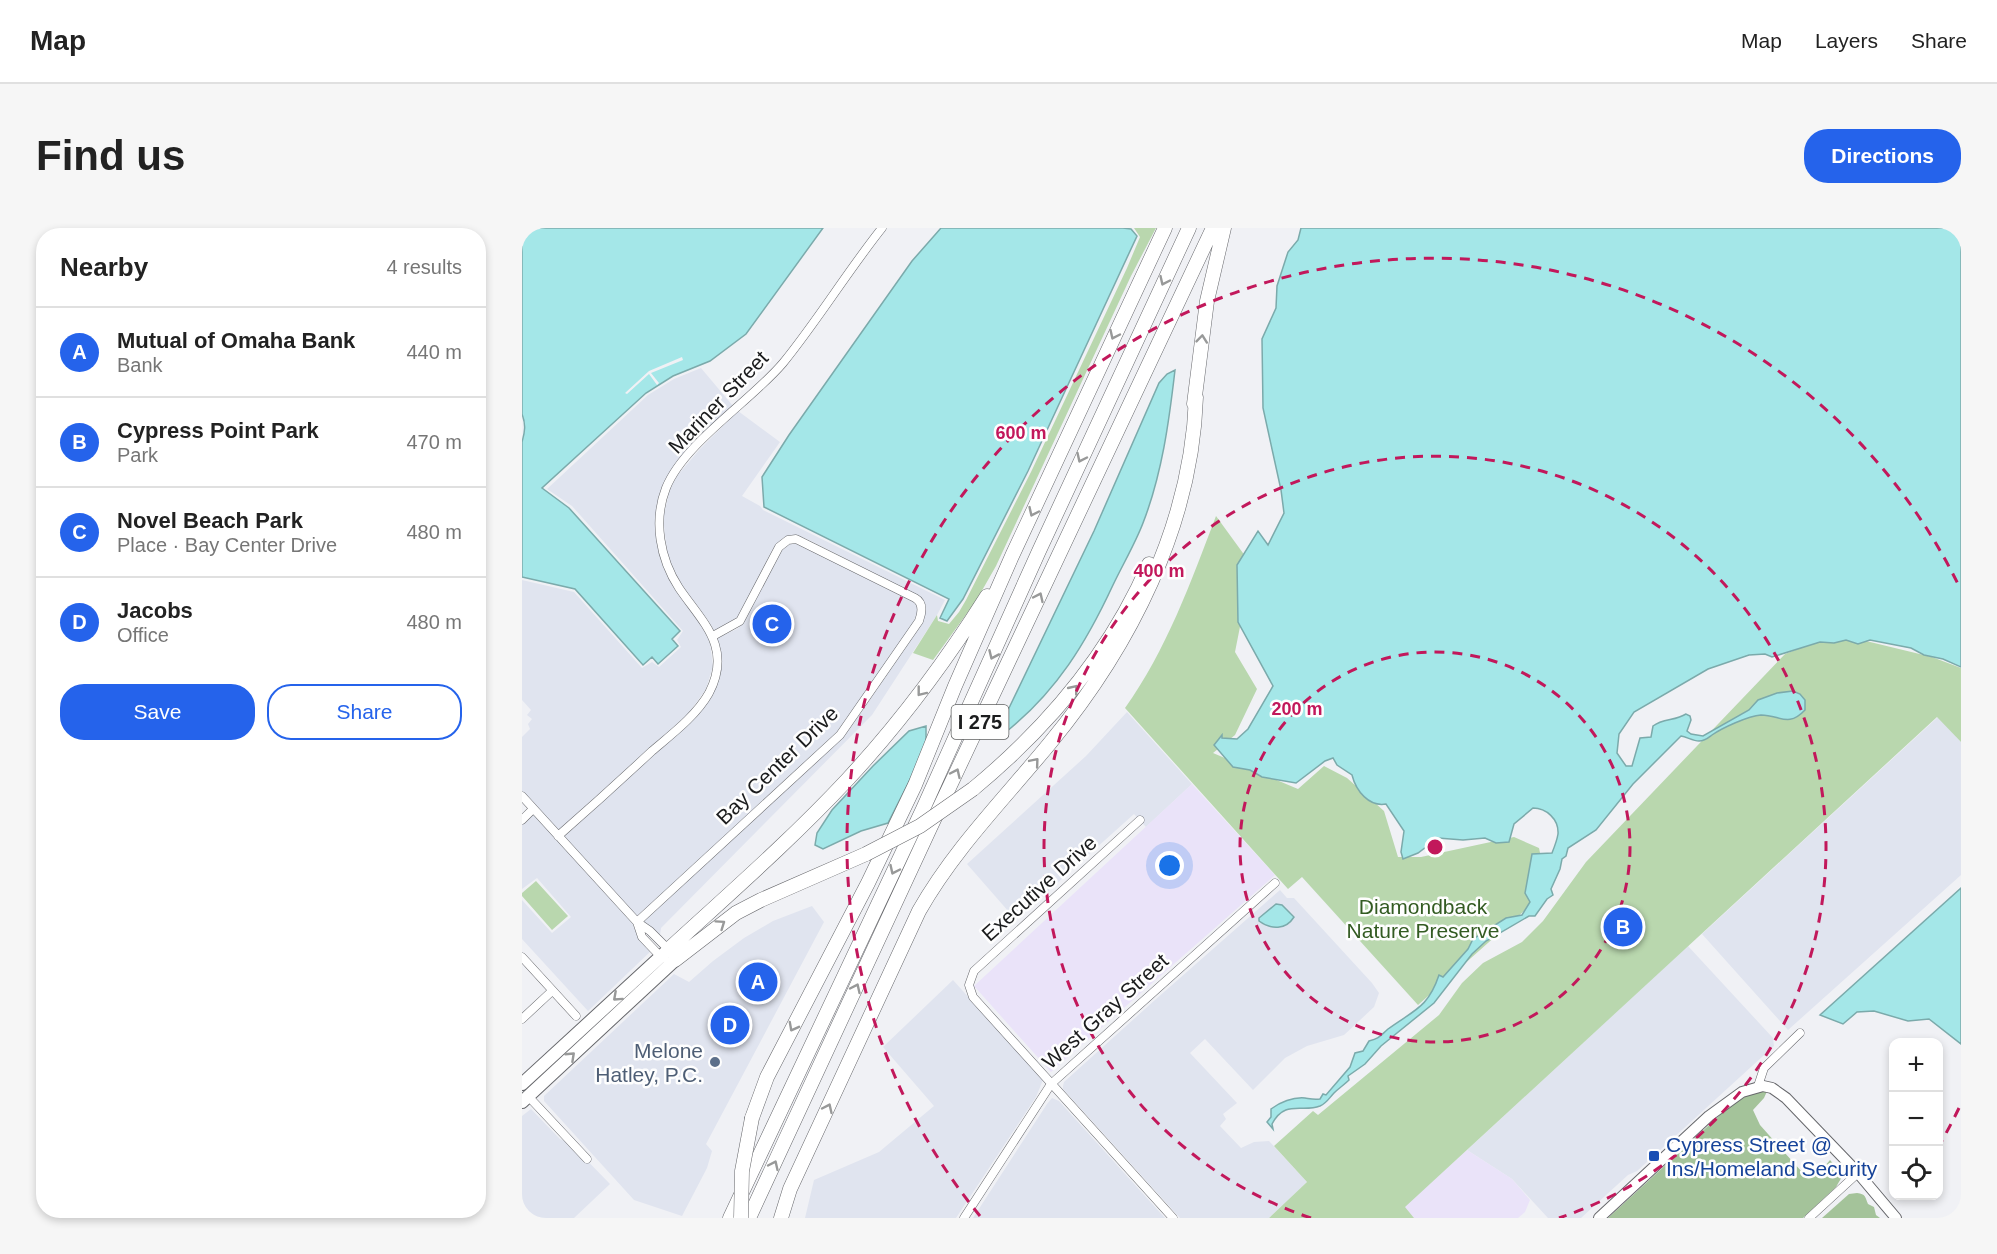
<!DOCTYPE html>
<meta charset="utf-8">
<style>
:root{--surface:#fff;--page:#f6f6f6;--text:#222;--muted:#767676;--line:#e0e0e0;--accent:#2563eb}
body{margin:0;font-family:Arial,sans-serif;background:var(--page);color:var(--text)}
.controls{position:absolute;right:18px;bottom:18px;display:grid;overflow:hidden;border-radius:12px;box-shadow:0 3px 9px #0003}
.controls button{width:54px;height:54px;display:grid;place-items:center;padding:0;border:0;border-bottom:2px solid var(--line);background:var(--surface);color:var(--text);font:30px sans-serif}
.you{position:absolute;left:648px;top:638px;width:21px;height:21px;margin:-15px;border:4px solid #fff;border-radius:50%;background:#1a73e8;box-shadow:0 0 0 9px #1a73e833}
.badge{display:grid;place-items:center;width:39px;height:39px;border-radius:50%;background:var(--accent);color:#fff;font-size:20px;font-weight:700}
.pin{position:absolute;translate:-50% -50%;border:3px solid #fff;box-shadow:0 2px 6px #0006}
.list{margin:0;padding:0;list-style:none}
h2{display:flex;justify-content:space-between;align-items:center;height:78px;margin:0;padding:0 24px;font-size:26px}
h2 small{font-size:20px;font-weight:400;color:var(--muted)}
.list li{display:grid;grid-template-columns:39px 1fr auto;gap:18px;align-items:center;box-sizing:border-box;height:90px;padding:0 24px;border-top:2px solid var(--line)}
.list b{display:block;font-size:22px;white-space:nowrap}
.list p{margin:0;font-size:20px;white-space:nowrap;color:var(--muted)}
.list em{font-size:20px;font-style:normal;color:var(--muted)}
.actions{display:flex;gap:12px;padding:18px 24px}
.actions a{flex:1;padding:14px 0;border:2px solid var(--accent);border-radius:24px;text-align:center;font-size:21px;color:var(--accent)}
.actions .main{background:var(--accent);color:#fff}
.icon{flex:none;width:33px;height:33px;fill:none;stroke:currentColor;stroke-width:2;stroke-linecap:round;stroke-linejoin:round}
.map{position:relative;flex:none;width:1439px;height:990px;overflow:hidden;border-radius:24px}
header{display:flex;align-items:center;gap:36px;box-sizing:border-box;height:84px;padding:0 30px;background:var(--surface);border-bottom:2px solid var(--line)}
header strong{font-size:28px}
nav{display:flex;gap:33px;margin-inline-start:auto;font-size:21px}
.intro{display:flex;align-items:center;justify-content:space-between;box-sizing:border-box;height:144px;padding:0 36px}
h1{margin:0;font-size:42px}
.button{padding:15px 27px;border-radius:24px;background:var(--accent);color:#fff;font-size:21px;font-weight:700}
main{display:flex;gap:36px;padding:0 36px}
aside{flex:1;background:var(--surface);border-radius:24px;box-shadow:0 3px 9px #0003}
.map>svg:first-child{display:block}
.built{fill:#e0e4ef}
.industrial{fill:#eae3f9}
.green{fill:#b9d7ae}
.forest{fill:#a4c39a}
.water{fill:#a4e7e8;stroke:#7baaab;stroke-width:1.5}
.pier{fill:#f0f1f5}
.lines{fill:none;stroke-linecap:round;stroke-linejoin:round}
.street-casing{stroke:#67686c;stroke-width:9}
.secondary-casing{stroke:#67686c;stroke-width:12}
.primary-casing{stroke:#67686c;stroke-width:14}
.highway-casing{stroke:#67686c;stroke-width:15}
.street{stroke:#fff;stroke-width:8}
.secondary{stroke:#fff;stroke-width:10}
.primary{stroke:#fff;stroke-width:12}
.highway{stroke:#fff;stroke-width:14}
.highway-bridge-casing{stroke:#67686c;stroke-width:15;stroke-linecap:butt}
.highway-bridge{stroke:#fff;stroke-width:14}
.oneway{stroke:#989999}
.ring{fill:none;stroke:#c2185b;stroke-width:3;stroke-dasharray:10 8}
.service-dot{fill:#5c6f8a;stroke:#fefefe;stroke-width:2}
.transit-dot{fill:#1a4fb4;stroke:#fefefe;stroke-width:2}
.labels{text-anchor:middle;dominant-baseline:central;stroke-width:5;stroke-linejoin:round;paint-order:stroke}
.shield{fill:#fefefe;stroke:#5f6060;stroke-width:1.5}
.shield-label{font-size:20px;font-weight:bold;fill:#1b1c1d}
.street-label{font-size:21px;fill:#1b1c1d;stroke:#fefefe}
.park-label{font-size:21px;fill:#335b22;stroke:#fefefe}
.service-label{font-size:21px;fill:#4e5e75;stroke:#fefefe;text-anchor:end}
.transit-label{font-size:21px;fill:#164399;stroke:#fefefe;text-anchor:start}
.centre{fill:#c2185b;stroke:#fefefe;stroke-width:3}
.ring-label{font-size:18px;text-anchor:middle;font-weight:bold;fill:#c2185b;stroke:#fefefe;stroke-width:5;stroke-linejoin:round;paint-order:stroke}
</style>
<header>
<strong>Map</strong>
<nav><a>Map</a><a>Layers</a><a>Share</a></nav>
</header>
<div class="intro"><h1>Find us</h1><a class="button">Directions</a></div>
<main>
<aside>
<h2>Nearby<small>4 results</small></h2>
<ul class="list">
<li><span class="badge">A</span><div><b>Mutual of Omaha Bank</b><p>Bank</p></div><em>440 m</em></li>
<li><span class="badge">B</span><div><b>Cypress Point Park</b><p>Park</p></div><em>470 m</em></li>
<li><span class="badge">C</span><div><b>Novel Beach Park</b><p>Place · Bay Center Drive</p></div><em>480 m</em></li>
<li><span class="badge">D</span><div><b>Jacobs</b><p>Office</p></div><em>480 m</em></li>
</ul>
<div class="actions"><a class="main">Save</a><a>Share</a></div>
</aside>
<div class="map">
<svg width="1439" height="990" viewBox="0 0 1439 990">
<rect width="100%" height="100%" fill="#f0f1f5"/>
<path class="built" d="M179,140L211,178L149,244L141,258L134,289V306L139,333L146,348L187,409L191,438L184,461L166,486L36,603L0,563V509L8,501L6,496L10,491L5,487L9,482L0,472V352L52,364L120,440L130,434L137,439L159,419L155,412L161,403L50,278L25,261L126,167L152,151Z
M216,183L258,214L220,268L238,278L241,282L423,372L415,387L350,487L139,700L138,707L121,694L320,509L336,489L400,396L403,387V377L398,369L285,311L273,307L264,309L215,391L192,403L186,392L161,359L146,331L141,290L148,261L155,248L178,221Z
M274,315L394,374L397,384L394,391L315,504L115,689L41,609L182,479L191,465L197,423L195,410L215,401L221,396L260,322L268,316Z
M605,484L670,556L624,599L612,586L494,692L445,636L564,528Z
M1416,489L1439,514V647L1266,802L1180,706Z
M12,586L110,695L118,711L129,723L66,783L0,711V672L30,705L49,689L15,650L0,661V597Z
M758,662L765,670H772L850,755L857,765L852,779L822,807L785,818L763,830L731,862L683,811L668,825L715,875L701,886L704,891L698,898L719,920L732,914L747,913L785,954L747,990H658L541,861V858L542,854L633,772Z
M290,678L302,694L184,916L190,923L185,940L160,988L112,972L22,873V868L152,746L167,754L191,733L222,710L251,693Z
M1166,718L1251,810L1252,818L1115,943L1106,947L1059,990H1026L990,951L945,922Z
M431,752L521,852L514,869L434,990H283L292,952L357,924L412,878L361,819Z
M530,870L537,873L643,990H451L525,876Z
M9,881L38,911L49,916L88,956L52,990H0V888Z"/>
<path class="industrial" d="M670,556L753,647L529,844L452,758Z
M945,922L990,951L1008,972L1003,984L996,990H892L882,979Z"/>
<path class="green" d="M612,0H634L609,48L474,338L454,373L411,432L391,425L415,387L416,393L427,396L437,384L444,372L509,244L605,40L618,9Z
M694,288L726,332L727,353L713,424L735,461L713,507L691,525L776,561L802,538L825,550L862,583L876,629H899L992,609L1017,620L1022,644L1010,676L896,777L780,649L766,661L603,480C644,423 669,354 694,288Z
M1315,406L1410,429L1439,440V514L1415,489L883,979L892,990H747L785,954L752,918L791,883L796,887L917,787L940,755L961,735L1000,714L1021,693L1064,634L1263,426Z
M14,653L46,688L30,702L0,668V665Z"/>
<path class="forest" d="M1235,857L1246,861L1242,870L1231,882L1238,897L1280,944L1288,949L1298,944L1308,932L1321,947L1314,959L1281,990H1086L1198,887Z
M1335,965C1344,966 1343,969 1346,976L1352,979L1354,987L1358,990H1300L1327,966Z"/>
<path class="water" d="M0,0H301L224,106L188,133L151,148L124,165L20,260L47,280L158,403L150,411L156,418L136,436L130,429L121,437L53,361L0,349V214C3,204 4,196 0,186Z
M419,0H601L609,1L615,8L506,243L441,371L425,393L418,390L427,371L242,279L240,249L267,207L390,33Z
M779,0H1439V439L1421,431L1402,427L1389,420L1348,412L1336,416L1324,412L1312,415L1298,414L1250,429L1243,426L1227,427L1186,441L1112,484L1097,506L1095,525L1104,538H1110L1118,510L1129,509L1131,498C1141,490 1153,493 1164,486L1168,488L1169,492L1165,503L1169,506L1181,508L1227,482L1236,472L1255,465L1271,463L1278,466L1283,472V482C1266,500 1258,487 1239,487C1226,488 1200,500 1190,507C1186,510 1183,513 1177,513C1171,513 1165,509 1159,508L1111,556L1074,602L1046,620L1044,628L1040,631L1038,641L1029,661L1031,667L1025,671L1013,688H1007L964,713L950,726L912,775L859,818L843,836L826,848L827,852C822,857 817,860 812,865C807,870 805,875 798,878C780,885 763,871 750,896L751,901L745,894L749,889V881C758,874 771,869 783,870C789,871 792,872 798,871L801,866L804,867L828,839L833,825L841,823L847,813C858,810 858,808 866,801C892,782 906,780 917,747L921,749L946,721L951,711L984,690L1000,687L1008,674L1003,665L1010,626L1030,625C1032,620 1035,612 1036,606C1037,591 1024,580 1011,580L992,596L987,614L974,615L963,610L941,612L916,610L896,625L881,631L879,624L882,603L864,576C847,579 834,563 830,547L815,537L811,530L803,533L774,555L740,549L728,542L711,539L692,517L700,507V510L715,511L726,501L751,458L716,394L715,337L736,303L746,317L762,285L759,262L741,180L740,111L754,80L755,58L766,24L776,12Z
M653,142C647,194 640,246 621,295C613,316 601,336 591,357C564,415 535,463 484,504L478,503L487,480L572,303L637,155L645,146Z
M404,498V520L366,595L339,603L301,621L293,617L295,605L310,582L351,538L387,503Z
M1439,660V816L1407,791L1386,793L1352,783L1335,784L1321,796L1298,787Z
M754,676L760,677L772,689C764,702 749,702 737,693V690Z"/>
<path class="pier" d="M160,129L161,132L129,145L137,155L135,157L127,146L105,166L103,165L127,143Z"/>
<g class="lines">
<defs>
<path id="street" d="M0,568L115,694L128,703L148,723
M0,592L11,581
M618,592L452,743L447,757L451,769L651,990
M36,608C68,580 99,552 130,523C150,506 174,488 187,465C211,419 180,394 157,360C138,331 131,293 144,260C162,215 229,173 261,135C296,92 325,44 360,0
M115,694L318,507L397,393C400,385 402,375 393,370L274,311L266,312L257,319L218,393L191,408
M115,694L120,709L139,729L142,730
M0,729L54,788
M0,791L30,763
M1236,858L1242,840L1278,805
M6,868L65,931
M442,990L529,856L753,655
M1287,990L1336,945"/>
<path id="secondary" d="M1077,990L1187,888L1220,864L1241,858L1250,860L1264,870L1336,945L1374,990"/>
<path id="primary" d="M0,856L147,721
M0,874L153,732"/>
<path id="highway" d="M672,176L685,73L702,0
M451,561C526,499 588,426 627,336
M147,721C207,666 269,612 325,552C378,495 424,433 465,368
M153,732L214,685L239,672L344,626
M230,890L245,849L346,655L393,557L433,458L490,328L643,0
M208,990L401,581L517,323L667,0
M227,990L408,600L691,0
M259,990L268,961L397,683C432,621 483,570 528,515C608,418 670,297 674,169"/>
</defs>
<use href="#street" class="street-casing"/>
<use href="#secondary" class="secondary-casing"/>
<use href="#primary" class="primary-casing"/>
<use href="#highway" class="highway-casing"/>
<use href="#street" class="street"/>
<use href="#secondary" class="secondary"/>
<use href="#primary" class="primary"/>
<use href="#highway" class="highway"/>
<defs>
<path id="highway-bridge" d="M344,626L398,598L451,561
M219,990L220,943L230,890"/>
</defs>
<use href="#highway-bridge" class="highway-bridge-casing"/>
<use href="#highway-bridge" class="highway-bridge"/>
</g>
<defs><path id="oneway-chevron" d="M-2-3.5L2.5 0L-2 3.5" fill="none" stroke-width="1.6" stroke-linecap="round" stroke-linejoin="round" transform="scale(1.5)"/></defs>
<g class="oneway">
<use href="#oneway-chevron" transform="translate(642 53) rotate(115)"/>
<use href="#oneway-chevron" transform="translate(592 107) rotate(115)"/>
<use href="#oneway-chevron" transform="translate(680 111) rotate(-84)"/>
<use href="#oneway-chevron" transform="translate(559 230) rotate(115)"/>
<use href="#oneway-chevron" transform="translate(511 284) rotate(115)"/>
<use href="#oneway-chevron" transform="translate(517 369) rotate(-65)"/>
<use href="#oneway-chevron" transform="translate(471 427) rotate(114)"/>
<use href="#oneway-chevron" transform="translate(552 461) rotate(-51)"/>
<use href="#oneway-chevron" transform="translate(399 464) rotate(128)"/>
<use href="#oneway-chevron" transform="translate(513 534) rotate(-50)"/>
<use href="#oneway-chevron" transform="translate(434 545) rotate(-65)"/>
<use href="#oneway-chevron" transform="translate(372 642) rotate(115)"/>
<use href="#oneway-chevron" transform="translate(199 696) rotate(-35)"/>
<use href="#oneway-chevron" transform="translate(334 760) rotate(-65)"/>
<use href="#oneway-chevron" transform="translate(95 769) rotate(138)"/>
<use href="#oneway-chevron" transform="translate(271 799) rotate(118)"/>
<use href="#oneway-chevron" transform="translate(49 828) rotate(-43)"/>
<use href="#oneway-chevron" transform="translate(306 880) rotate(-65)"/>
<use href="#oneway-chevron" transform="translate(252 937) rotate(-65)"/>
</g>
<g class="ring">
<circle cx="913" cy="619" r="195"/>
<path d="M789 990A391 391 0 1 1 1037 990"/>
<path d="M1437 880A586 586 0 0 1 1418 916M458 988A586 586 0 1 1 1437 358"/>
</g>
<circle class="service-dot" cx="193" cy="834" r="6"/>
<rect class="transit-dot" x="1126" y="922" width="12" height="12" rx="3"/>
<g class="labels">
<rect class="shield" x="429.5" y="477" width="57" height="34" rx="4.5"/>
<g class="shield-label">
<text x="458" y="494">I 275</text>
</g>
<g class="street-label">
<text transform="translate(196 174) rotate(-46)">Mariner Street</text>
<text transform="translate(255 537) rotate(-44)">Bay Center Drive</text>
<text transform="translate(517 660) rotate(-42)">Executive Drive</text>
<text transform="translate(583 783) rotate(-42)">West Gray Street</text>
</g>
<g class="park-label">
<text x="901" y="678">Diamondback<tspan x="901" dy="24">Nature Preserve</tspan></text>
</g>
<g class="service-label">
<text x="181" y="822">Melone<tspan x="181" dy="24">Hatley, P.C.</tspan></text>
</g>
<g class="transit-label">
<text x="1144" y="916">Cypress Street @<tspan x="1144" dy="24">Ins/Homeland Security</tspan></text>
</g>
</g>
<circle cx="913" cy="619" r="9" class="centre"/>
<g class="ring-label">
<text x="499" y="211">600 m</text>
<text x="637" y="349">400 m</text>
<text x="775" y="487">200 m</text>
</g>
</svg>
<div class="controls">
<button>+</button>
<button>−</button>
<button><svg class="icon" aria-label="locate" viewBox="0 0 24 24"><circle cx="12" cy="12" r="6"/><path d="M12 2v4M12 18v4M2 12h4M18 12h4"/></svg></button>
</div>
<div class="you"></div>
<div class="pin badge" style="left:236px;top:754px">A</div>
<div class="pin badge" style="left:1101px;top:699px">B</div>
<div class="pin badge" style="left:250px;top:396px">C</div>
<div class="pin badge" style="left:208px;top:797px">D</div>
</div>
</main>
